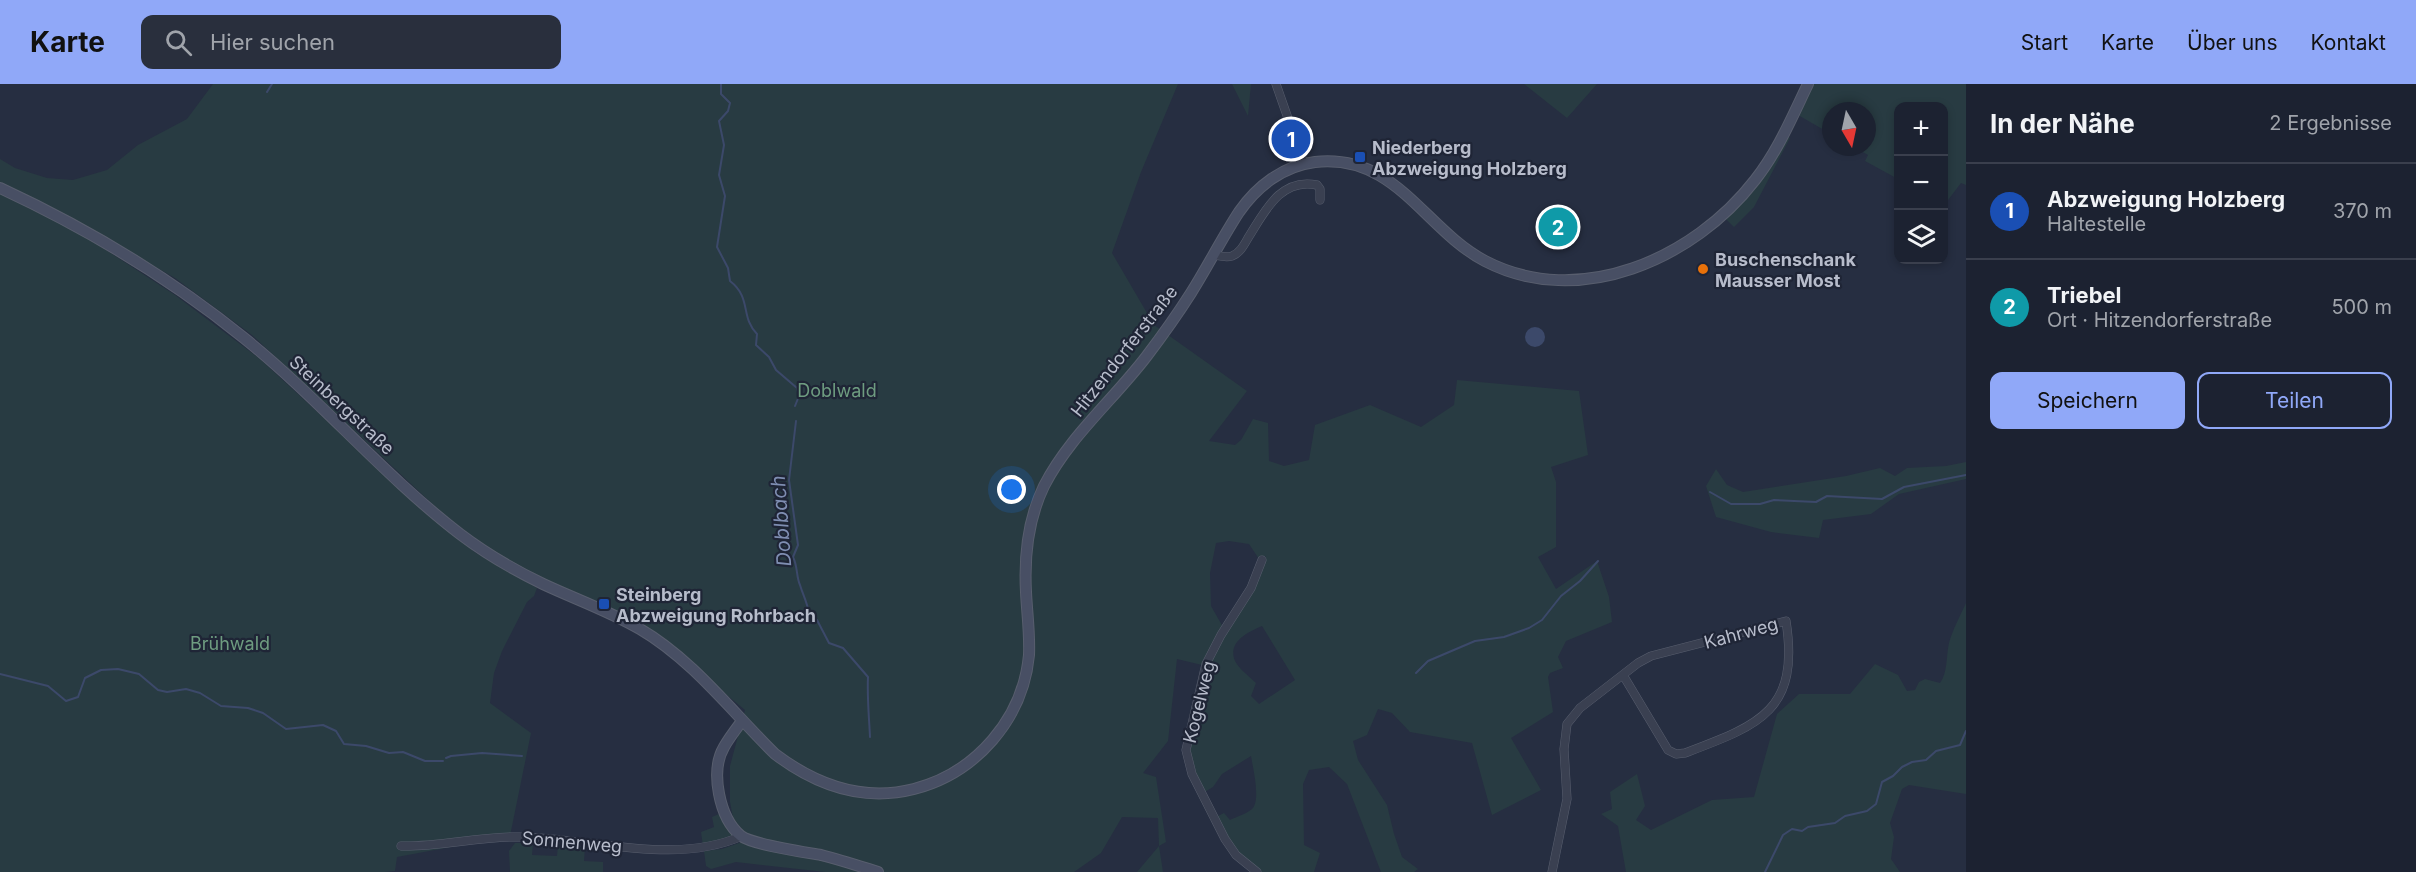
<!DOCTYPE html>
<html lang="de">
<meta charset="utf-8">
<style>
:root{--surface:#1c2231;--page:#292f3d;--text:#f1f3f6;--muted:#a0a4ab;--line:#3a3f4d;--accent:#90a8f8}
body{margin:0;font-family:Inter,sans-serif;background:var(--page);color:var(--text)}
.controls{position:absolute;right:18px;top:18px;display:grid;overflow:hidden;border-radius:12px;box-shadow:0 3px 9px #0003}
.controls button{width:54px;height:54px;display:grid;place-items:center;padding:0;border:0;border-bottom:2px solid var(--line);background:var(--surface);color:var(--text);font:30px sans-serif}
.compass{position:absolute;left:1822px;top:18px;width:54px;height:54px;border-radius:50%;background:var(--surface);box-shadow:0 3px 9px #0003;rotate:171deg}
.you{position:absolute;left:1012px;top:406px;width:21px;height:21px;margin:-15px;border:4px solid #fff;border-radius:50%;background:#1a73e8;box-shadow:0 0 0 9px #1a73e833}
.badge{display:grid;place-items:center;width:39px;height:39px;border-radius:50%;background:var(--accent);color:#fff;font-size:20px;font-weight:700}
.pin{position:absolute;translate:-50% -50%;border:3px solid #fff;box-shadow:0 2px 6px #0006}
.list{margin:0;padding:0;list-style:none}
h2{display:flex;justify-content:space-between;align-items:center;height:78px;margin:0;padding:0 24px;font-size:26px}
h2 small{font-size:20px;font-weight:400;color:var(--muted)}
.list li{display:grid;grid-template-columns:39px 1fr auto;gap:18px;align-items:center;box-sizing:border-box;height:96px;padding:0 24px;border-top:2px solid var(--line)}
.list b{display:block;font-size:22px;white-space:nowrap}
.list p{margin:0;font-size:20px;white-space:nowrap;color:var(--muted)}
.list em{font-size:20px;font-style:normal;color:var(--muted)}
.actions{display:flex;gap:12px;padding:18px 24px}
.actions a{flex:1;padding:14px 0;border:2px solid var(--accent);border-radius:12px;text-align:center;font-size:21px;color:var(--accent)}
.actions .main{background:var(--accent);color:#111}
.icon{flex:none;width:33px;height:33px;fill:none;stroke:currentColor;stroke-width:2;stroke-linecap:round;stroke-linejoin:round}
.map{position:relative;flex:none;width:1966px;height:788px;overflow:hidden}
header{display:flex;align-items:center;gap:36px;box-sizing:border-box;height:84px;padding:0 30px;background:var(--accent);color:#111}
header strong{font-size:28px}
nav{display:flex;gap:33px;margin-inline-start:auto;font-size:21px}
.search{width:420px;height:54px;background:var(--page);display:flex;align-items:center;gap:15px;box-sizing:border-box;padding:0 21px;border-radius:12px;color:var(--muted);font-size:22px}
main{display:flex}
aside{flex:1;background:var(--surface)}
.map>svg:first-child{display:block}
.green{fill:#283b42;fill-rule:evenodd}
.water{fill:#3c496a}
.lines{fill:none;stroke-linecap:round;stroke-linejoin:round}
.stream{stroke:#3c496a;stroke-width:2}
.street-casing{stroke:#585e6e;stroke-width:9}
.secondary-casing{stroke:#585e6e;stroke-width:12}
.street{stroke:#3a4051;stroke-width:8}
.secondary{stroke:#484f64;stroke-width:10}
.transit-dot{fill:#1a4fb4;stroke:#1f2536;stroke-width:2}
.food-dot{fill:#e8710a;stroke:#1f2536;stroke-width:2}
.labels{text-anchor:middle;dominant-baseline:central;stroke-width:4.5;stroke-linejoin:round;paint-order:stroke}
.poi-label{font-size:18px;font-weight:bold;fill:#b7bccb;stroke:#1f2536;text-anchor:start}
.street-label{font-size:18px;fill:#b7bccb;stroke:#1f2536}
.park-label{font-size:18px;fill:#6e9c80;stroke:#1f2536}
.water-label{font-size:20px;font-style:italic;fill:#7f8eb2;stroke:#1f2536}
</style>
<header>
<strong>Karte</strong>
<div class="search"><svg class="icon" aria-label="search" viewBox="0 0 24 24"><circle cx="10" cy="10" r="6"/><path d="M15 15l6 6"/></svg>Hier suchen</div>
<nav><a>Start</a><a>Karte</a><a>Über uns</a><a>Kontakt</a></nav>
</header>
<main>
<div class="map">
<svg width="1966" height="788" viewBox="0 0 1966 788">
<rect width="100%" height="100%" fill="#262e41"/>
<path class="green" d="M213,0H1178L1141,88L1112,169L1154,241L1247,307L1209,357L1235,361L1241,356L1253,335L1268,339L1269,377L1284,382L1309,376L1315,341L1370,321L1421,343L1454,321L1457,296L1579,307L1588,371L1551,383L1556,398V463L1538,473L1556,505L1597,477L1609,513L1612,538L1566,557L1558,573L1563,584L1550,589L1548,593L1553,628L1511,654L1541,706L1492,731L1472,659L1410,648L1392,629L1378,625L1367,651L1353,657L1358,676L1387,721L1394,750L1402,773L1418,785L1414,788H1381L1347,700L1329,683L1309,686L1303,700L1304,761L1320,769L1314,788C1298,788 1278,788 1262,788C1247,785 1217,746 1218,732L1224,729L1230,736C1236,733 1246,730 1252,725C1261,717 1253,684 1251,672L1222,690L1213,703L1203,709L1194,689L1188,666L1208,581L1266,472L1259,475L1249,460L1229,457L1216,459L1210,489L1211,522L1223,543L1212,560L1202,581L1177,575L1168,657L1143,689L1156,693L1166,758L1159,762L1163,788H1137L1159,762L1158,734L1122,733L1101,769L1074,788H884L785,763L745,749L733,734L730,718V682L745,626L659,555L620,529L552,499L494,469L441,428L252,251L175,194L83,142L0,99V75L15,84L47,94L73,96L107,86L138,61L187,35ZM1262,542L1295,596L1259,620L1251,612L1256,599C1250,593 1239,585 1235,577C1227,558 1248,548 1262,542Z
M1232,0H1251L1248,32Z
M1524,0H1597L1567,34Z
M1813,0H1966V101L1961,99L1945,120L1944,119V22H1898V95L1865,77L1868,71L1854,63H1867V27H1831V50L1798,31Z
M1787,52L1790,54L1754,123L1734,143L1725,134Z
M0,110L80,149L175,211L260,275L428,430L476,469L537,504L534,512L527,518L502,567L494,589L490,619L531,649L510,752L397,773L395,787L385,788H0Z
M1966,378V395L1899,410L1871,430L1823,436L1819,454L1771,448L1716,433L1706,402L1716,385L1727,401L1743,408L1846,392L1880,384L1895,392L1907,384L1946,382Z
M1966,519V710L1909,701L1902,705L1890,739L1894,753L1891,775L1900,788H1626L1618,742L1601,730L1612,725L1610,708L1637,690L1645,722L1636,736L1651,746L1712,716L1754,713L1777,630L1799,610H1850L1875,580L1898,591L1907,607L1915,606L1919,598L1925,595L1940,599C1948,588 1946,572 1949,559C1953,545 1960,532 1966,519Z
M721,729L733,750L732,754L703,762L701,748L714,743L712,733Z
M745,757L868,788H825L736,778L711,785L706,782L704,767L722,765Z
M515,759H533L532,771L557,772L558,761L585,763L584,777L603,778V788H510L509,767Z"/>
<path class="water" d="M1525 253a10 10 0 1 1 20 0a10 10 0 1 1-20 0Z"/>
<g class="lines">
<path class="stream" d="M721,0V10L730,19L728,27L719,37L724,61L719,91L725,112L717,163L728,184L730,197C752,214 740,233 757,250L756,261L769,273L776,286L797,304L799,312L795,322
M267,8L272,0
M796,337L789,396L798,461L793,473C798,483 796,492 800,501C803,511 807,518 809,529L817,536L829,559L843,564L868,593C867,613 869,632 870,653
M1710,408L1731,420H1760L1774,416L1816,418L1827,412L1882,415L1904,403L1966,391
M1416,589L1428,577L1475,557L1504,553L1529,544L1542,536L1561,512L1580,497L1598,477
M0,590L48,602L66,617L78,613L85,594L101,586L118,585L139,590L158,606L167,608L186,605L200,609L221,622L248,624L263,629L286,645L323,641L336,647L344,660L366,662L389,669L403,668L425,677H443
M446,674L451,672L482,669L522,672
M1765,788L1783,751L1792,745L1802,747L1808,743L1835,739L1845,732L1867,727L1876,720L1882,698L1893,692L1902,683L1912,678L1926,676L1936,667L1960,661L1966,647"/>
<defs>
<path id="street" d="M1276,0L1304,80
M1214,171C1220,172 1226,174 1232,172C1240,169 1244,161 1248,154C1264,129 1280,93 1317,101L1320,105V116
M401,762C441,763 480,752 520,753C591,754 674,782 742,752
M1257,788L1236,771L1225,755L1192,690L1186,666L1206,580L1221,551L1251,504L1262,476
M1552,788L1567,715L1564,665L1567,640L1580,624L1638,579L1651,572L1786,537C1800,627 1759,641 1685,669L1676,670L1668,666L1623,591"/>
<path id="secondary" d="M0,104C86,144 170,194 244,254C320,315 383,391 460,450C485,469 514,486 543,500C575,515 609,527 640,545C693,576 732,628 775,670C816,701 863,718 914,705C976,689 1023,635 1029,571C1030,550 1027,529 1026,508C1024,471 1028,435 1044,402C1069,353 1113,316 1146,273C1162,252 1177,231 1191,209C1208,182 1222,154 1239,128C1257,102 1283,82 1315,78C1396,69 1424,145 1485,177C1579,226 1694,175 1755,96C1778,67 1792,33 1808,0
M742,637C736,645 729,654 724,663C710,687 719,734 741,752C754,761 804,768 821,771C841,776 859,782 878,788"/>
</defs>
<use href="#street" class="street-casing"/>
<use href="#secondary" class="secondary-casing"/>
<use href="#street" class="street"/>
<use href="#secondary" class="secondary"/>
</g>
<g class="transit-dot">
<rect x="1354" y="67" width="12" height="12" rx="3"/>
<rect x="598" y="514" width="12" height="12" rx="3"/>
</g>
<circle class="food-dot" cx="1703" cy="185" r="6"/>
<g class="labels">
<g class="poi-label">
<text x="1372" y="63">Niederberg<tspan x="1372" dy="21">Abzweigung Holzberg</tspan></text>
<text x="1715" y="175">Buschenschank<tspan x="1715" dy="21">Mausser Most</tspan></text>
<text x="616" y="510">Steinberg<tspan x="616" dy="21">Abzweigung Rohrbach</tspan></text>
</g>
<g class="street-label">
<text transform="translate(1124 267) rotate(-52)">Hitzendorferstraße</text>
<text transform="translate(342 321) rotate(43)">Steinbergstraße</text>
<text transform="translate(1741 549) rotate(-15)">Kahrweg</text>
<text transform="translate(1199 618) rotate(-76)">Kogelweg</text>
<text transform="translate(572 758) rotate(5)">Sonnenweg</text>
</g>
<g class="park-label">
<text x="837" y="306">Doblwald</text>
<text x="230" y="559">Brühwald</text>
</g>
<g class="water-label">
<text transform="translate(781 437) rotate(-94)">Doblbach</text>
</g>
</g>
</svg>
<div class="controls">
<button>+</button>
<button>−</button>
<button><svg class="icon" aria-label="layers" viewBox="0 0 24 24"><path d="M12 4l9 5-9 5-9-5zM3 14l9 5 9-5"/></svg></button>
</div>
<svg class="compass" viewBox="-18 -18 36 36"><path d="M0-13l5 13h-10z" fill="#e53935"/><path d="M0 13l5-13h-10z" fill="#a0a4ab"/></svg>
<div class="you"></div>
<div class="pin badge" style="left:1291px;top:55px;background:#1a4fb4">1</div>
<div class="pin badge" style="left:1558px;top:143px;background:#0f9aa8">2</div>
</div>
<aside>
<h2>In der Nähe<small>2 Ergebnisse</small></h2>
<ul class="list">
<li><span class="badge" style="background:#1a4fb4">1</span><div><b>Abzweigung Holzberg</b><p>Haltestelle</p></div><em>370 m</em></li>
<li><span class="badge" style="background:#0f9aa8">2</span><div><b>Triebel</b><p>Ort · Hitzendorferstraße</p></div><em>500 m</em></li>
</ul>
<div class="actions"><a class="main">Speichern</a><a>Teilen</a></div>
</aside>
</main>
